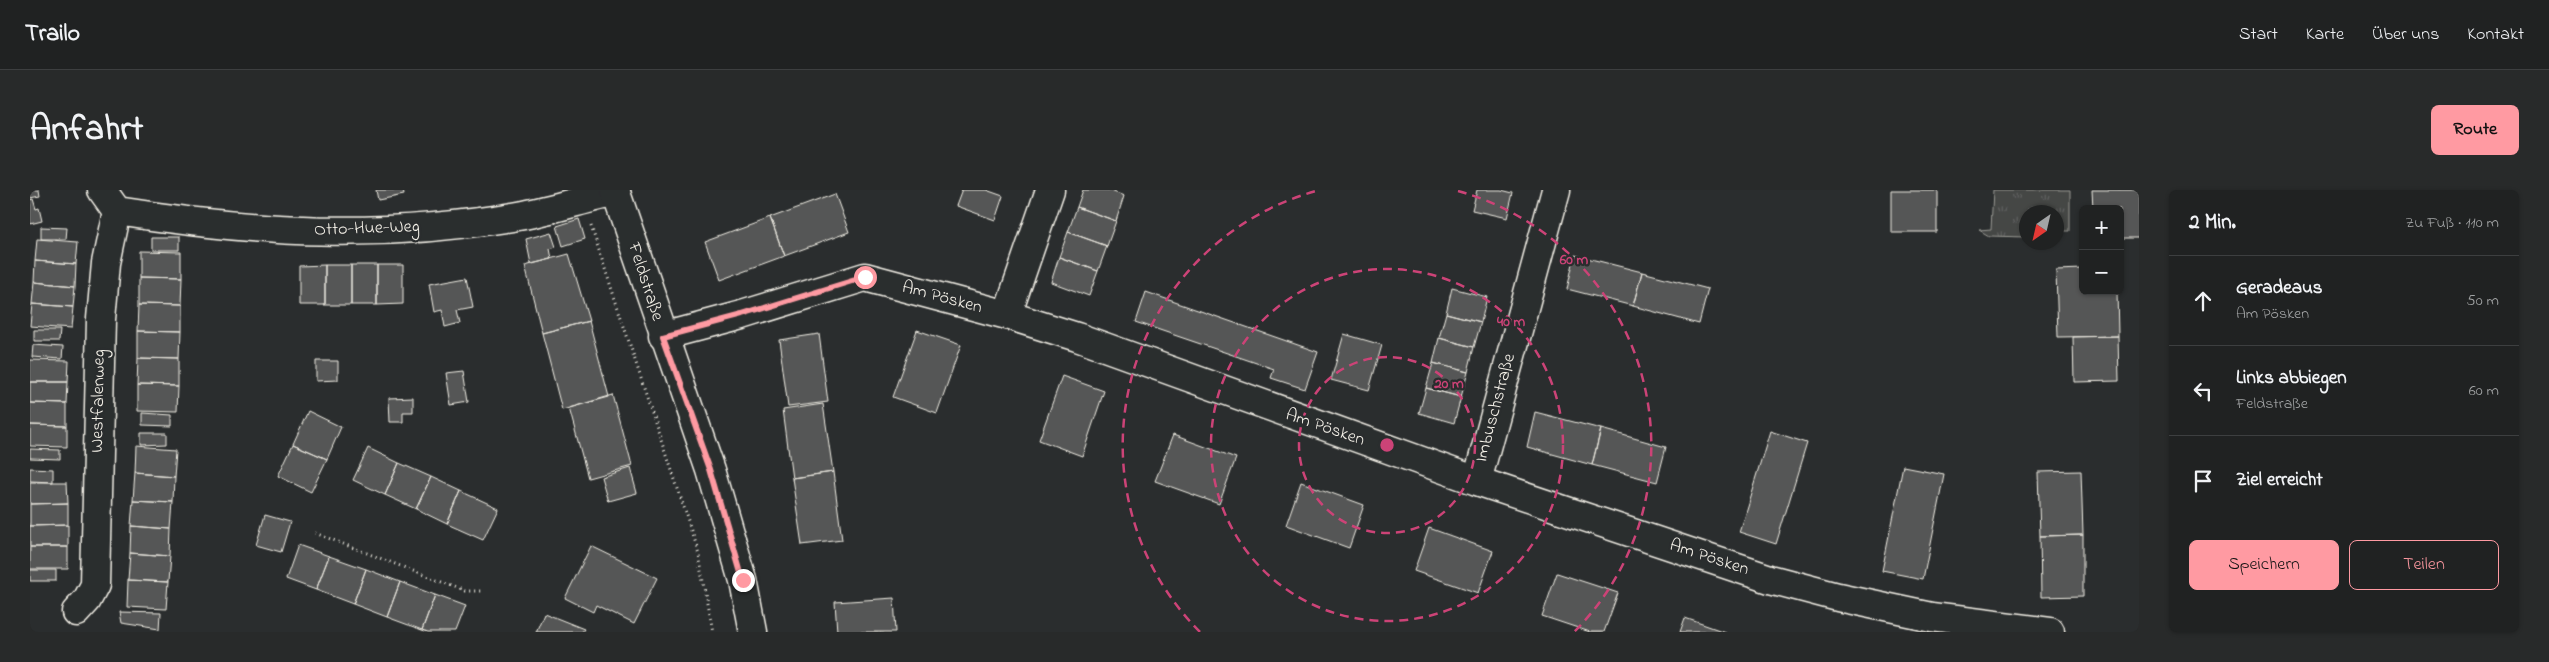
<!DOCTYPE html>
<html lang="de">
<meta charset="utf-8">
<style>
:root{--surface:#202222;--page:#282a2a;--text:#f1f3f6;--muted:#a2a4a5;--line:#3d3f40;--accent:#ff9aa2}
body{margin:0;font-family:"Indie Flower",sans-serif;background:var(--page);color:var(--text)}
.controls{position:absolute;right:15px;top:15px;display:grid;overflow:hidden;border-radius:8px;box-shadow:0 1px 4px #0004}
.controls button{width:45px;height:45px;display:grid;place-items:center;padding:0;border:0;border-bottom:1px solid var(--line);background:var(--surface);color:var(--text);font:25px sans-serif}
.compass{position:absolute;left:1989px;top:15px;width:45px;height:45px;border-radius:50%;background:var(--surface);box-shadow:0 1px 4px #0004;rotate:214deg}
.stop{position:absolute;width:15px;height:15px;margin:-11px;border:4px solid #ff9aa2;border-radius:50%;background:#fff}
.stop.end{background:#ff9aa2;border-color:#fff;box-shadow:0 1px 5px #0008}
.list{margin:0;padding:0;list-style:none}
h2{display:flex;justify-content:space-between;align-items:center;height:65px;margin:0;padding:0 20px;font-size:21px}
h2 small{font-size:16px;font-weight:400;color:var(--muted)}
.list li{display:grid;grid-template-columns:32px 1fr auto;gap:15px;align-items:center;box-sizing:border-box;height:90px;padding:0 20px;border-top:1px solid var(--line)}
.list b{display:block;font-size:19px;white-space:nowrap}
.list p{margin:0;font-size:16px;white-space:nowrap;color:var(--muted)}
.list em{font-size:16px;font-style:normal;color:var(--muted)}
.actions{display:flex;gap:10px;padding:15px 20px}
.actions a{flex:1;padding:11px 0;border:1px solid var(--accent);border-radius:8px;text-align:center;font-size:18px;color:var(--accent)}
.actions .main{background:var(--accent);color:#111}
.icon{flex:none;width:28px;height:28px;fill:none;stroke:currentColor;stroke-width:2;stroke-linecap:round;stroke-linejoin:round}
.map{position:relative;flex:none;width:2109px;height:442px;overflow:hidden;border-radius:8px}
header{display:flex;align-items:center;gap:30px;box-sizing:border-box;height:70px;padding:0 25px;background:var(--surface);border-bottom:1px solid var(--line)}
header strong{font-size:24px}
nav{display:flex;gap:28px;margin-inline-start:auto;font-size:18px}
.intro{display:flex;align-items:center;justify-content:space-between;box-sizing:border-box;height:120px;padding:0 30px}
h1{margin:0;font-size:35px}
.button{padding:12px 22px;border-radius:8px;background:var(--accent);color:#111;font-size:18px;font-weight:700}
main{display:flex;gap:30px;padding:0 30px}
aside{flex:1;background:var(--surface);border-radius:8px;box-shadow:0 1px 4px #0004}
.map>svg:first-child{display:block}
.grass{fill:url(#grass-tufts);stroke:#9c9c96}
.building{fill:#555756;stroke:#f4f1e8}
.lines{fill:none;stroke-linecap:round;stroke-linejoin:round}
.minor-casing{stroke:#f4f1e8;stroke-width:31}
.major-casing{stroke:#f4f1e8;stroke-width:31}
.path{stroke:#f4f1e8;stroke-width:3;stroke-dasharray:1 4;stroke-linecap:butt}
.minor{stroke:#2a2d2e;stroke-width:28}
.major{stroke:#2a2d2e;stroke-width:28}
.route{stroke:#ff9aa2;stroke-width:6}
.ring{fill:none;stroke:#cc4377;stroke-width:2.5;stroke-dasharray:9 6}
.labels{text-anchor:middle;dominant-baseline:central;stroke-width:4.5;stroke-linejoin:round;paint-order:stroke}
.street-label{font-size:18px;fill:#f4f1e8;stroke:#2a2d2e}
.centre{fill:#cc4377;stroke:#2a2d2e;stroke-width:2.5}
.ring-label{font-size:15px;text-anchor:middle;font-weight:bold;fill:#cc4377;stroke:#2a2d2e;stroke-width:4.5;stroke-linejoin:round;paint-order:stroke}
</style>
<header>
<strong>Trailo</strong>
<nav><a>Start</a><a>Karte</a><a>Über uns</a><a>Kontakt</a></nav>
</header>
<div class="intro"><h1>Anfahrt</h1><a class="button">Route</a></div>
<main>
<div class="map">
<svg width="2109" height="442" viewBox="0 0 2109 442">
<defs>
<pattern id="grass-tufts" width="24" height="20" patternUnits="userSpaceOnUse" patternTransform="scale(1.25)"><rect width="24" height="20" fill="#444645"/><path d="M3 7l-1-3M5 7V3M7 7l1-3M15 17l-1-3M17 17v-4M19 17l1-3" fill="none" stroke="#606160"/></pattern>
</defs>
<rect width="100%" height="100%" fill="#2a2d2e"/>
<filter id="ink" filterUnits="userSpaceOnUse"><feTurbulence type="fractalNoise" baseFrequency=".02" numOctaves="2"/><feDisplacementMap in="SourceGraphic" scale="10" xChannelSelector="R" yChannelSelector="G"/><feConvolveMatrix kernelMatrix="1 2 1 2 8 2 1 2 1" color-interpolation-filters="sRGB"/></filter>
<g filter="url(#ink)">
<path class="grass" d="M1963,0H2040V41H2027L2026,22H1996V47L1959,46L1949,40L1961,39Z"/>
<path class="building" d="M0,0H9L10,6L0,8Z
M346,0H373L374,5L348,10Z
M932,0H956L973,6L965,30L926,16Z
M1053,0H1078L1094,6L1086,31L1047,17Z
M1447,0H1471L1483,3L1477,28L1442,20Z
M1861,0H1907V42H1861Z
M2062,0H2109V48H2090V19H2063Z
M805,4L819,42L754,66L740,28Z
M3,9L6,19L9,18L12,31L0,34V10Z
M1047,17L1086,31L1077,56L1038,42Z
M740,28L754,66L689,90L675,52Z
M549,29L555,49L533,56L527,36Z
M11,37L37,38L36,49H11Z
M521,42L526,57L520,59L522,69L501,74L496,49Z
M1038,42L1077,56L1068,81L1029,67Z
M121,47H149V60H121Z
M7,49L48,52L46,74L5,71Z
M109,61L151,62V89L109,88Z
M539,64L559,131L512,143L495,76Z
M1545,65L1612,82L1603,116L1537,99Z
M1029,67L1068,81L1059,106L1021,92Z
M5,71L46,74L45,96L4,92Z
M295,75H321V115H295Z
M295,75V115H269V76Z
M321,75H347V115H321Z
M347,75H373V114L347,115Z
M2053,79V101H2087L2088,146L2028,147L2026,80Z
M1612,82L1678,99L1669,134L1603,116Z
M437,87L443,117L427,120L430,133L415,137L412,120L404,122L399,94Z
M109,88L151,89L150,116L109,115Z
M4,92L45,96L43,117L2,114Z
M1422,98L1457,107L1451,132L1416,123Z
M1116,102L1288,162L1275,199L1241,188L1244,179L1106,132Z
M2,114L43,117L41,139L0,136Z
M109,115L150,116V142L108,141Z
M1416,123L1451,132L1444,157L1409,148Z
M559,131L579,207L532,220L512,143Z
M4,140H30L29,151H4Z
M887,140L931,155L907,223L863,207Z
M108,141L150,142L149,169L108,168Z
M789,144L798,212L758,217L749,150Z
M1314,144L1352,155L1339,200L1301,190Z
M2088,146L2089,191L2044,192L2043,147Z
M1409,148L1444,157L1438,182L1403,173Z
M3,155L33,157L32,169L2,167Z
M108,168L149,169V196L107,195Z
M0,170L39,171L38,192H0Z
M286,171H308V190L286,191Z
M1403,173L1438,182L1431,207L1396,198Z
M434,181L439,212L421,215L416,183Z
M1032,186L1074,201L1052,266L1009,250Z
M0,192H38L37,214L0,213Z
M107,195L149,196L148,222L107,221Z
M1396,198L1431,207L1424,233L1389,223Z
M583,205L602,276L558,288L539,218Z
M383,207V222H373V232H360L359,208Z
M0,213L37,214V236L0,235Z
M793,214L803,282L762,288L753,220Z
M278,221L311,237L297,269L263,254Z
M1505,222L1571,239L1562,275L1497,257Z
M112,223L142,225V236L112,235Z
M0,235L37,236V257L0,256Z
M1571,239L1636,257L1627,292L1562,275Z
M1740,241L1777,253L1746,354L1709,342Z
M111,243H137V254L111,255Z
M1143,245L1206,268L1189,314L1125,291Z
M263,254L297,269L281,302L248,286Z
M106,256L146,259L144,286L105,283Z
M338,258L369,273L355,305L323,290Z
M0,259L30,260V269L0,268Z
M369,273L401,287L386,319L355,305Z
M1873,276L1914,284L1893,389L1852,381Z
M0,278L23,279V292L0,291Z
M600,278L607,303L578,311L571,287Z
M2051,281L2053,345L2010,346L2008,282Z
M803,282L812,350L772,355L762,288Z
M105,283L144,286L143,312L103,310Z
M401,287L431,301L417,334L386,319Z
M0,292H37L38,313L0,314Z
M1271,292L1334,315L1319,358L1256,335Z
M431,301L468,318L453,350L417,334Z
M103,310L143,312L141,339L101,336Z
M38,313V335L0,336V314Z
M235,325L260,332L251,362L226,355Z
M38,335V357H0V336Z
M101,336L141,339L140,366L100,363Z
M1399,338L1463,361L1448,403L1384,381Z
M2053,345V406L2011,407L2010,346Z
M268,355L299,366L286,400L256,389Z
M561,356L627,388L604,434L566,415L563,422L535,408Z
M0,357H38V379H0Z
M100,363L140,366L138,392L98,390Z
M299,366L336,379L323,414L286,400Z
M336,379L370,392L357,427L323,414Z
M0,380H26V391H0Z
M1527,383L1588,403L1574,442H1560L1512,426Z
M98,390L138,392L136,419L97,417Z
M370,392L405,405L392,440L357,427Z
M405,405L435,416L425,442H398L392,440Z
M864,408L866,442H807L805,412Z
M89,422L131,423L130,439L91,433Z
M514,423L554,439L552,442H506Z
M1655,428L1695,442H1650Z"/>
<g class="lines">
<defs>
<path id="minor" d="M87,21C227,43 353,50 494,25C524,19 555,9 586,2
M977,125L1020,0
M633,146L712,125L835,87L977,125L1047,147L1447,291L1740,389L1808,407L1902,427L2020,442
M1447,291L1526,0
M46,422L57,410L65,395L71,129L76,73L87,21L72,0"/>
<path id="major" d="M585,0L681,280L713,390L723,442"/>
</defs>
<use href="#minor" class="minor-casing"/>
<use href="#major" class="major-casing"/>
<path class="path" d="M561,36L668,362L682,442
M285,343L435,401H453"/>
<use href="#minor" class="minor"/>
<use href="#major" class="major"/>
</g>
</g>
<g class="lines" filter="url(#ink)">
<path class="route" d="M713,390L681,280L633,146L712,125L835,87"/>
</g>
<g class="ring">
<circle cx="1357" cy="255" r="88"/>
<circle cx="1357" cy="255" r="176"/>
<path d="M1170 442A264 264 0 0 1 1286 1M1428 1A264 264 0 0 1 1544 442"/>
</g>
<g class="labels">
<g class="street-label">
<text transform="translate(337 39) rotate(-2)">Otto-Hue-Weg</text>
<text transform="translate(615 92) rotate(72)">Feldstraße</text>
<text transform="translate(912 108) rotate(15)">Am Pösken</text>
<text transform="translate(69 211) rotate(-89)">Westfalenweg</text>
<text transform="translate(1466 218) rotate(-75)">Imbuschstraße</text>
<text transform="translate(1295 238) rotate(19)">Am Pösken</text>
<text transform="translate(1679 368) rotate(18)">Am Pösken</text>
</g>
</g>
<circle cx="1357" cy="255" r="8" class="centre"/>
<g class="ring-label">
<text x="1544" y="74">60 m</text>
<text x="1481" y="136">40 m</text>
<text x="1419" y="198">20 m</text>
</g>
</svg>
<div class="controls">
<button>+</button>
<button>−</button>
</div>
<svg class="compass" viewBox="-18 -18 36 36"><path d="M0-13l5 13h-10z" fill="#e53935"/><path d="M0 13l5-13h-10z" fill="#a2a4a5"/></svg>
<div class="stop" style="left:835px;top:87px"></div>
<div class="stop end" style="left:713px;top:390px"></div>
</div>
<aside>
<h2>2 Min.<small>Zu Fuß · 110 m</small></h2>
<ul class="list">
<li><svg class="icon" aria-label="ahead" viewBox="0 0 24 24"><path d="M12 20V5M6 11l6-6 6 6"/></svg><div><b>Geradeaus</b><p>Am Pösken</p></div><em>50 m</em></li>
<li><svg class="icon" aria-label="left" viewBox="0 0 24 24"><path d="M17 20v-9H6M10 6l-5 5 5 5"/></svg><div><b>Links abbiegen</b><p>Feldstraße</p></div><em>60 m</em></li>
<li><svg class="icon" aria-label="arrive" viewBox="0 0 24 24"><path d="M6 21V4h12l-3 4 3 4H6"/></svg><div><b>Ziel erreicht</b></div></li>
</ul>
<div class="actions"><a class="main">Speichern</a><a>Teilen</a></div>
</aside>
</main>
